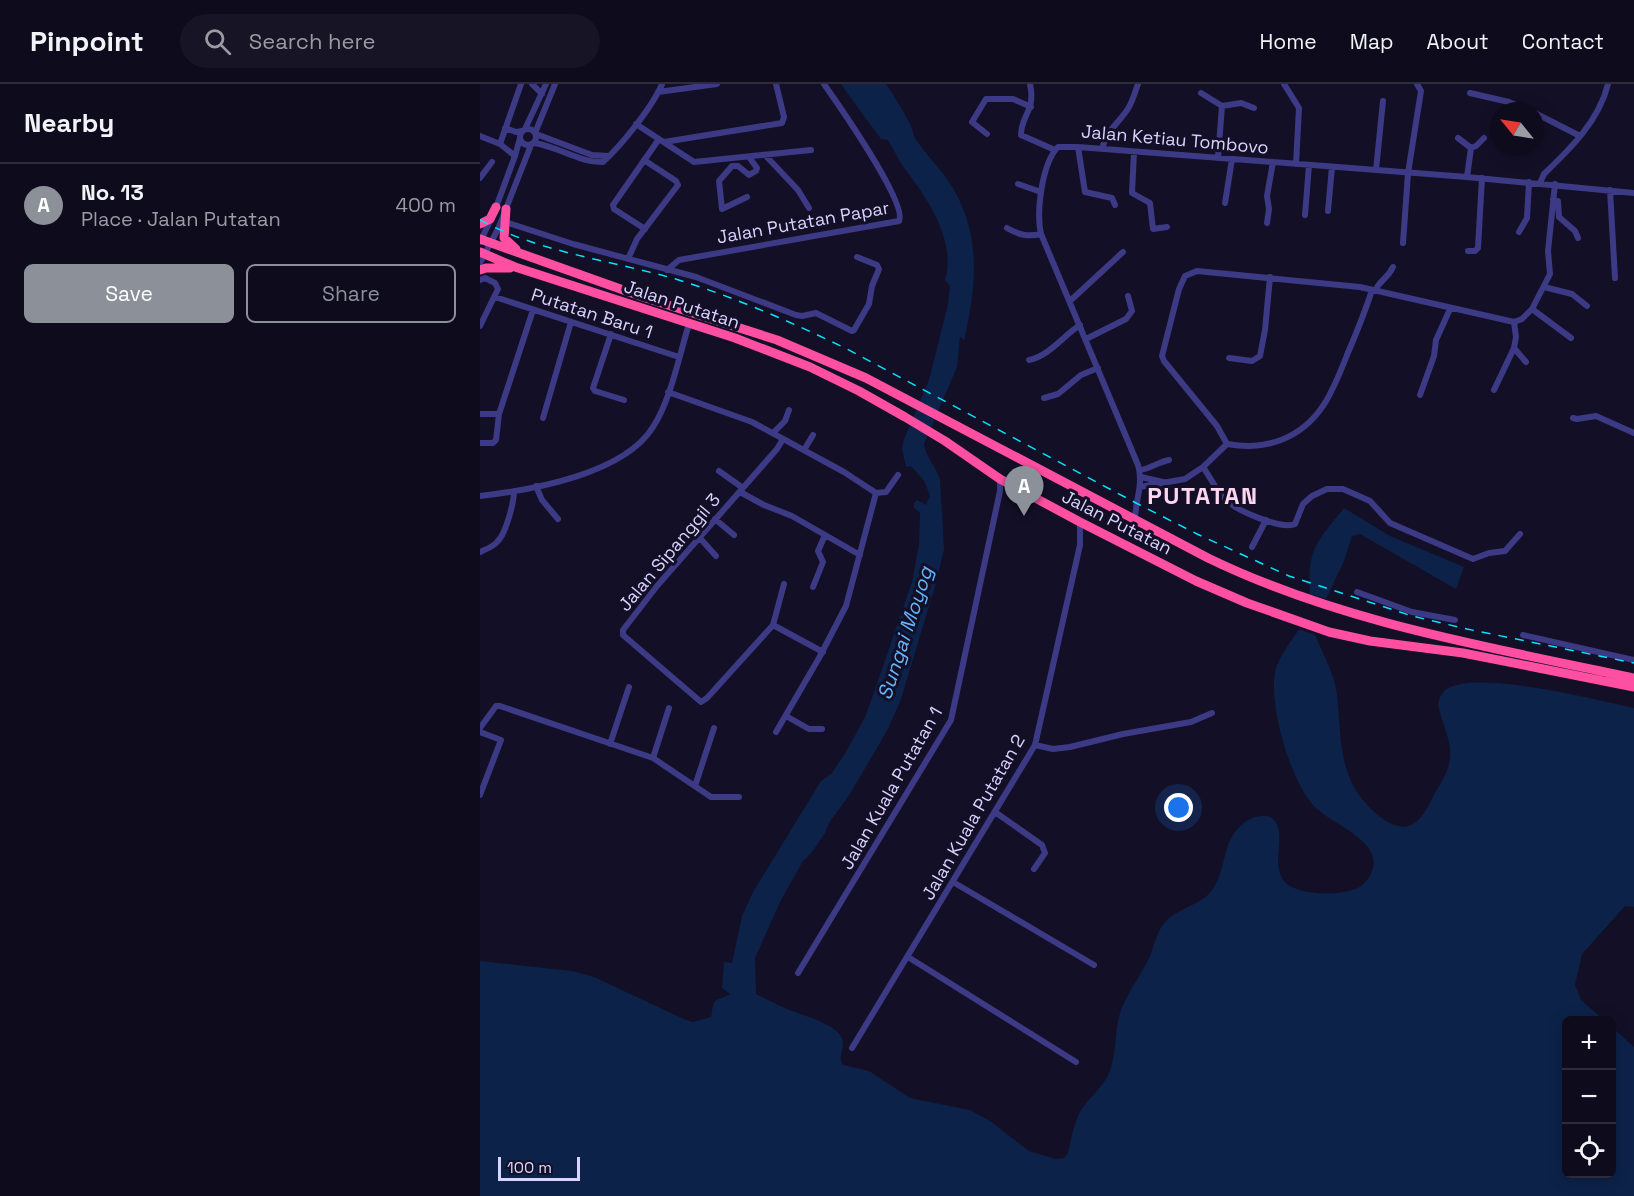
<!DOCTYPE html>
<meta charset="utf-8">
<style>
:root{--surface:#0e0b1c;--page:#171425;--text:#f1f3f6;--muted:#9b9ba3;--line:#2e2b3b;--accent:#8c9099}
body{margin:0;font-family:"Space Grotesk",sans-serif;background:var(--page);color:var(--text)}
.controls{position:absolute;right:18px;bottom:18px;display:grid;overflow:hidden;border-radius:9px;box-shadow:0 3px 15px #0003}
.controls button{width:54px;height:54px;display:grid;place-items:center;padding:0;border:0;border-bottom:2px solid var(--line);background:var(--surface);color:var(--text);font:30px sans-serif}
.compass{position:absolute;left:1010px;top:18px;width:54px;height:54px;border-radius:50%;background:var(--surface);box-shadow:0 3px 15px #0003;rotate:300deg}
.scale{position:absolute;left:18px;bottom:15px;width:82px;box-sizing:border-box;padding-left:6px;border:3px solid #d9d4ff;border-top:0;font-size:16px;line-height:21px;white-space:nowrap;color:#d9d4ff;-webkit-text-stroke:4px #130f26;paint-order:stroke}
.you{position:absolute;left:699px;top:724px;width:21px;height:21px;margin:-15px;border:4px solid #fff;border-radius:50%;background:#1a73e8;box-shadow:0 0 0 9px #1a73e833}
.badge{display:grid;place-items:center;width:39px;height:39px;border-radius:50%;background:var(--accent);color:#fff;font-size:20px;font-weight:700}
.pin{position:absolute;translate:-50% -50px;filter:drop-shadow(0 2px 3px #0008)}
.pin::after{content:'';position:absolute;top:32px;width:21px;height:18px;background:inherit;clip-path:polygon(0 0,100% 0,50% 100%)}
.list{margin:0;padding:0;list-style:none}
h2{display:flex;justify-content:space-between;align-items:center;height:78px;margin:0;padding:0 24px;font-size:26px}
h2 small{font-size:20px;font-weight:400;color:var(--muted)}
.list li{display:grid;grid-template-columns:39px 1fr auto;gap:18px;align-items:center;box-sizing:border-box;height:84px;padding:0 24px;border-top:2px solid var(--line)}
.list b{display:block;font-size:22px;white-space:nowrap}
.list p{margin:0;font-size:20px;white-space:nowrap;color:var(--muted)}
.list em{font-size:20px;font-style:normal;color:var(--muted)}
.actions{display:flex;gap:12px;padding:18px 24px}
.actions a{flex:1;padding:14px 0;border:2px solid var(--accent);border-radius:9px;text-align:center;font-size:21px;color:var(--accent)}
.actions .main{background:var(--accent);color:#fff}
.icon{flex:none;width:33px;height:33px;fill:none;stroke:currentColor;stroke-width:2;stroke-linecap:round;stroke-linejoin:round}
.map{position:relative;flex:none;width:1154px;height:1112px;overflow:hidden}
header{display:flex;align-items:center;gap:36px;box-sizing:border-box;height:84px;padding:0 30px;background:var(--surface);border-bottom:2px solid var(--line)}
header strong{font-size:28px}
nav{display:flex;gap:33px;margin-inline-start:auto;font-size:21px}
.search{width:420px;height:54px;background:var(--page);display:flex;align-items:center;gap:15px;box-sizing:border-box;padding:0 21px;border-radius:33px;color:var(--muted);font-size:22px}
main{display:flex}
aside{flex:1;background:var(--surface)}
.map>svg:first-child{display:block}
.water{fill:#0c2248}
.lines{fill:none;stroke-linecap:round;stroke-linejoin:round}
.minor{stroke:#3d3a85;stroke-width:6}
.highway{stroke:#ff4fa3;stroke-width:9}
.rail{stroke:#00e5ff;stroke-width:1.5;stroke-dasharray:9 8;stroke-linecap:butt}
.labels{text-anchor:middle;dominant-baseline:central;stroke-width:6;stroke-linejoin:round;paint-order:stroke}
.street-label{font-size:18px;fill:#d9d4ff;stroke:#130f26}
.water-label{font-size:20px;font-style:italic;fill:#62b6ff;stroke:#130f26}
.district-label{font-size:24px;font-weight:bold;letter-spacing:1.5px;fill:#ffd6f0;stroke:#130f26}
</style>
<header>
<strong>Pinpoint</strong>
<div class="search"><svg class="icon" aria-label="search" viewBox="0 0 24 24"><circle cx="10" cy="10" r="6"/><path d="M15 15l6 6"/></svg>Search here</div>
<nav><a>Home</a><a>Map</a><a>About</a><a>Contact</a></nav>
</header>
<main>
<aside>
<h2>Nearby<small></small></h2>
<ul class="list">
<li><span class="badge">A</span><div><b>No. 13</b><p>Place · Jalan Putatan</p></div><em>400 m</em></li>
</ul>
<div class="actions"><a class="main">Save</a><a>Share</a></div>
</aside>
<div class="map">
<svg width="1154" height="1112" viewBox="0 0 1154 1112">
<rect width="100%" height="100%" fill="#130f26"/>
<path class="water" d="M361,0H406C415,13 423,26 430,40C433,45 433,52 437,57C448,73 463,87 473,104C502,154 496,203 484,257L481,253H480L477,283L444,360C446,373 456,383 460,395L464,465L457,496L420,618L408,645L370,710L349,739L345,749L332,768L323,777L301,816L275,874L276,910C286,915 296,920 307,925C321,931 355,939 362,954C366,963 357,972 363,981L389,987L430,1014L490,1026L510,1037L549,1067L576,1075L584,1074L588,1069C591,1055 594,1039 601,1026C610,1012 625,1002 630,986C636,970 635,953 638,937C642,914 661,893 670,872C674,862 676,851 682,842C695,823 720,823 732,806C748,784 740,757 765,738C779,729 797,728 799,748C801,764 793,782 804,797C815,812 866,813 881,802C885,799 890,793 892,787C904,756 849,740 833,721C810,695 789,623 795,588C798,573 811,558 819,545L835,551C843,570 855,591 857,611C861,643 858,675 875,705C884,720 913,752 933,740C944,734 950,718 956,707C962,697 969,686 970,674C972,656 961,638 958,620C959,614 961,609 967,605C996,585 1118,616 1154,624V823L1145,822L1102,870L1095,901L1101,916L1124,936H1086V1090H1132V943L1154,963V1112H0V877L92,887L114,893L206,936L213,938L231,933C232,929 232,923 234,919C236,914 245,914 250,910L242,904L244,878L252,879L262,832L273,808L341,697L352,689L366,668L385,633L392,614L432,498L439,460L440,429L434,424V419L437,416L446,421L450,411L444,397L431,382L426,383L422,365L424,355L449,296L468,220L470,202L465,196C477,155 445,111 422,81C417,73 413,64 408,56L401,55C387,36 374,19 361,0Z
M864,424L910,452L984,483L976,505L880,450L872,452L864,477L846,515L830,510C827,464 837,458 864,424Z"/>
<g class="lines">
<path class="minor" d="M52,0L62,10
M550,0C556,27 541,31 541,51L575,66
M804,0L819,24L816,80
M178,8L237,0
M721,9L742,22L738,74
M990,9L1029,18L1051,27
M742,22L761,19L774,24
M1055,29L1100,52
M156,40L214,78L331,66
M25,44L36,48L42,47
M40 53a8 8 0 1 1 16 0a8 8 0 1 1-16 0Z
M45,45L66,0
M55,49L75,0
M56,50L112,71L129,72
M507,50L492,38L506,15H533L551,23
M0,52L20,60L35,72
M978,54L991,64L987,93
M184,58L302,39L304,33L296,0
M54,59C77,62 100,79 123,78C141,62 173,22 182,0
M20,60L41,0
M598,63L605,108L632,114L635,121
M991,64L996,62L1004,54
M622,65C627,44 639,40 649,23C653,16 655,8 658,0
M654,68L652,109L670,119L673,145L687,143
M285,71L318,106L329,124
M896,86L903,17
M0,94L12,78
M1060,99L1064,90C1090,65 1119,37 1128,0
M538,100L561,108
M1130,106L1135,194
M267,113L242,125L239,97L252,82H258L269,91L276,87L277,84L269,73
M1073,115L1078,117L1079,133L1095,147L1098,154
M745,119L752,75
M15,126L35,72L40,54
M848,127L852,83
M825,131L829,81
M25,138L93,160L216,193L316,231L322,232L336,229L372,247L374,246L389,220L392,202L399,185L397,181L377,173
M787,139L789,125L787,112L793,78
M527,144C539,151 547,153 561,150
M165,145L134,125L133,121L179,55
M1039,148L1047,134L1049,98
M0,158L11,135
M923,159L928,89L941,7L937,0
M988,167H995L998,164L1002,94
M148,175L157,155L198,101L196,97L164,76
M0,179L18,145L51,61
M187,186L199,176L419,137C428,120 358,20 344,0
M0,196L5,194L15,199L18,205L0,242
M1064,203L1092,210L1107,222
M895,207C901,194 907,196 913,183
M15,213L199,273
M590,217L643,168
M1052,225L1091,254
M1034,238L1036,253L1034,264L1046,278
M131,250L113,304L115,307L144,316
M606,255L646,235L652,227L648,212
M749,274L772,277L780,272L785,246L790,193
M549,276C569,272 583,252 600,241
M1014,306L1034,264
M188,308L272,338L364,388L396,409
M940,311L954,272L956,256L970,225
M564,314L578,310L601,291L618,284
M0,330H19
M63,334L91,238
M1093,334L1097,335L1116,332L1154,349
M293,349L305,337L309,326
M303,355L297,365L177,502L143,546V551L221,618L227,614L293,541L343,568
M0,359H13L16,356L19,330L53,226
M747,360L737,342L684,277L682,272L699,205L705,192L717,187L880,203L1034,238L1042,235L1052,225L1070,190L1068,167L1075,100
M747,360C766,363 782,363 801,356C840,341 853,307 867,271C876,250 885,228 892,206
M324,366L333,351
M723,383C730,393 736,406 745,415C755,426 801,446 815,440L823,420L832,412L847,405H863L890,417L910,439L993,475L1009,469L1025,467L1040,450
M660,386C670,385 678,378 689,376
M239,387L263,404
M661,393L683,398
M56,402L62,416L78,435
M660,403L705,395L723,383L747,360
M260,408L284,421L312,432L380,471
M396,409L406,408L418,391
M0,412C52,406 144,390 173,343C191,315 199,272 209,240
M235,435L254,451
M655,436C655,417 664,400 658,381L561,150C556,128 562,79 578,63H598L987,93L1154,109
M219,453L236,472
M772,463L786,436
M0,468C6,465 13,463 17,458C26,450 34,418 34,407
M333,503L343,478L338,467L345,451
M877,508L932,528L975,536
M293,541L304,500
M1043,551L1154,576
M306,632L329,645H342
M0,644L16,622H20L173,674L231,713H259
M0,648L21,656L0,711
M296,648L339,574L366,522L396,409
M130,660L149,603
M555,661L573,665L590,663L643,650L711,638L732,629
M173,674L189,624
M215,702L234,644
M515,728L562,761L565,769L554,785
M473,798L614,881
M428,873L596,978
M318,889L471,636L520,407V395
M372,964L555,661L600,461V438"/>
<path class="highway" d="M26,125L24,154L36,165
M0,140L10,135L16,123
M0,155L163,213L297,256L386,294L728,474C862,539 1009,563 1154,594
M0,168L35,183L255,254L330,283L379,307L425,333L465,357L520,395L600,438L716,497L767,519L849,548L890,557L983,569L1154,603
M0,186L6,184H30"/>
<path class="rail" d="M0,136C59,168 128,176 192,194C252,212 309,237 365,264L656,419L717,450L809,492L932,532L987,545L1154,579"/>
</g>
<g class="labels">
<g class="street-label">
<text transform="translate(695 55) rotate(5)">Jalan Ketiau Tombovo</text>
<text transform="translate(323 138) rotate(-10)">Jalan Putatan Papar</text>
<text transform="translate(202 220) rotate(18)">Jalan Putatan</text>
<text transform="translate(112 229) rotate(18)">Putatan Baru 1</text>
<text transform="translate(637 438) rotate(27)">Jalan Putatan</text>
<text transform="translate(189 468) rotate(-50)">Jalan Sipanggil 3</text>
<text transform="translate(411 704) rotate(-60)">Jalan Kuala Putatan 1</text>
<text transform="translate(493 733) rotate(-60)">Jalan Kuala Putatan 2</text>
</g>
<g class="water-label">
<text transform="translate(425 549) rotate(-72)">Sungai Moyog</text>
</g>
<g class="district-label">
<text x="723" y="411">PUTATAN</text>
</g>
</g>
</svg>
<div class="controls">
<button>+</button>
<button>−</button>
<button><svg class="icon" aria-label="locate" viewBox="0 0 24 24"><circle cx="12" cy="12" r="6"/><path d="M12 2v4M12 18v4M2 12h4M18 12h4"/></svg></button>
</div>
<svg class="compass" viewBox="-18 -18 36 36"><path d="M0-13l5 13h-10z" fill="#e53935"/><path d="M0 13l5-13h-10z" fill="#9b9ba3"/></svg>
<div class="scale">100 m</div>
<div class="you"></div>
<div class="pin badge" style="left:544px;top:432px">A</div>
</div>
</main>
